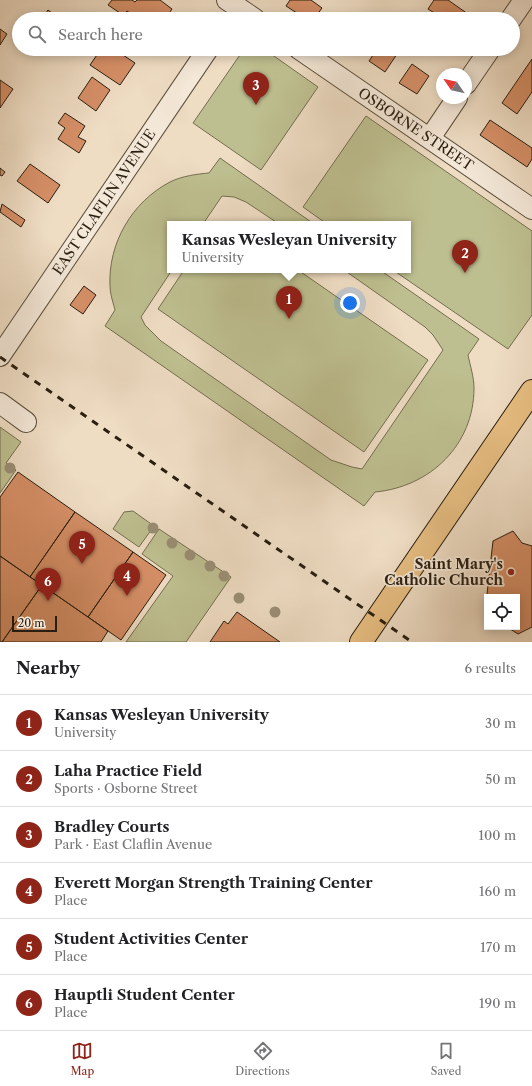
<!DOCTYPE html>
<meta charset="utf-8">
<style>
:root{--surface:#fff;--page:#f6f6f6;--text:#202124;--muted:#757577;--line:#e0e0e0;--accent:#8f2418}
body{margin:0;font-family:"Libre Caslon Text",serif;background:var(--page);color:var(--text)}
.controls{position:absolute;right:12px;bottom:12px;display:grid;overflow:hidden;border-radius:0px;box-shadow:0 2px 10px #0003}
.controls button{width:36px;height:36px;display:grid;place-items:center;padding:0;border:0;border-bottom:1px solid var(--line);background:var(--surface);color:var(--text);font:20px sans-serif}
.compass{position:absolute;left:436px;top:68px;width:36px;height:36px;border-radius:50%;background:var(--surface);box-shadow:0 2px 10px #0003;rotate:304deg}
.scale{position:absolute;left:12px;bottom:10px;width:45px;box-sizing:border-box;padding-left:4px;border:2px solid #2a1e10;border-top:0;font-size:11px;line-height:14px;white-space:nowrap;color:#2a1e10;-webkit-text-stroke:3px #f4e8d8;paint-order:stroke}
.you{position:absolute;left:350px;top:303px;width:14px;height:14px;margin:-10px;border:3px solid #fff;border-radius:50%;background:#1a73e8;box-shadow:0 0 0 6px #1a73e833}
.badge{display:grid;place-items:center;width:26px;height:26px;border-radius:50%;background:var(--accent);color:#fff;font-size:13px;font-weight:700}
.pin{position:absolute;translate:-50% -33px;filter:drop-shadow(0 1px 2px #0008)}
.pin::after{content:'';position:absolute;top:21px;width:14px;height:12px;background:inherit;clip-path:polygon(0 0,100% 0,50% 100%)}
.popup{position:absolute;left:167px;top:221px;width:244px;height:52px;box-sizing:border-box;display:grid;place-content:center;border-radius:0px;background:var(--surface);filter:drop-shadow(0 1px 3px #0005);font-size:13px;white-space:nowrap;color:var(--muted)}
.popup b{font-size:15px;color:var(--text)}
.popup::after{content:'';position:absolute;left:50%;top:100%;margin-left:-8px;border:8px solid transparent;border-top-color:var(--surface)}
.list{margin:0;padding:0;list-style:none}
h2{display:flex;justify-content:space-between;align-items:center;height:52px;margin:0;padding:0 16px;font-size:17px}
h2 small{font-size:13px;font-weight:400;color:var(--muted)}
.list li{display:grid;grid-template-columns:26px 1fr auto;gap:12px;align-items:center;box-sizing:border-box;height:56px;padding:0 16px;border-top:1px solid var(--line)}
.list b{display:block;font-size:15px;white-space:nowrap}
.list p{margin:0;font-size:13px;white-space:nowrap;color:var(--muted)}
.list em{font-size:13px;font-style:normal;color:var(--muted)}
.icon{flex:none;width:22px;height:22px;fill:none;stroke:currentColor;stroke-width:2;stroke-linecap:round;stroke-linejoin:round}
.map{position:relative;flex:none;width:532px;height:642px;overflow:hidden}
.search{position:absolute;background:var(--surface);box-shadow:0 2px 10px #0003;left:12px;right:12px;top:12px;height:44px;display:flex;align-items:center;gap:10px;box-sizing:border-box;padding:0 14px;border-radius:22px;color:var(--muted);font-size:15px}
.sheet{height:388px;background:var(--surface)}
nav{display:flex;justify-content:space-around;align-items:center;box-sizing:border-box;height:56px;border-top:1px solid var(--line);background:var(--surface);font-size:11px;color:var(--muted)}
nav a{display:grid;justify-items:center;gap:2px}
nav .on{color:var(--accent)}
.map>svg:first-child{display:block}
.green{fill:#bebf90;stroke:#746e50}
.building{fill:#d58f67;stroke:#2a1e10}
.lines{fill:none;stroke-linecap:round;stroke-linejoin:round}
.minor-casing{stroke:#5b4e3d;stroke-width:22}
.major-casing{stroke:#2a1e10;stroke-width:24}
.minor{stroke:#f4e8d8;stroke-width:20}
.major{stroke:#e7be82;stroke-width:22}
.rail{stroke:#2a1e10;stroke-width:3;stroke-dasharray:7 7;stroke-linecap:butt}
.tree{fill:#9a8e75}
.poi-dot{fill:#8f2418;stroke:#f4e8d8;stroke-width:1.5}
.labels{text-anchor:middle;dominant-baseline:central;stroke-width:3.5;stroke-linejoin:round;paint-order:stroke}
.street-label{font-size:14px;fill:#2a1e10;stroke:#f4e8d8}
.poi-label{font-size:14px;font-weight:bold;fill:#2a1e10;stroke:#f4e8d8;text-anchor:end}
</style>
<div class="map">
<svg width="532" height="642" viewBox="0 0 532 642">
<rect width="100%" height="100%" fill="#eedcc3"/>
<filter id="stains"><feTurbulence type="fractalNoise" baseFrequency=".005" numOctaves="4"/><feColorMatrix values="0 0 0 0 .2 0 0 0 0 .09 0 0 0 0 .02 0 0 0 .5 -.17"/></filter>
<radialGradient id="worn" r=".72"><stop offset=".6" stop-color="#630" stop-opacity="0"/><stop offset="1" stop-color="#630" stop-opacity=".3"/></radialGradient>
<path class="green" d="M244,49H264L318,87L261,170L193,123Z
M366,116L532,231V315L508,349L393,270H408V224H327L303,207Z
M220,158L314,224H279L246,202L234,197L222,196L203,224H170V270H172L141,317L145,325L161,341L331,460L352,467L362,469L443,350L433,335L425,327L344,270H380L479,339L468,355C470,365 474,377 474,388C474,445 430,487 375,492L364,506L105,326L115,310C113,302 110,294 110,286C108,243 132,202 170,182C182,176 197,174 209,173Z
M184,270H298L428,360L364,452L158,309Z
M0,427L21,442L6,463L16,470L0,493Z
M133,511L154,526L139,547L113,529L124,512Z
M159,529L231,577L186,642H126L173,576L142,554Z"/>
<path class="building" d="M112,0H132L135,2L137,0H160L172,9L165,19L154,17L153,19H138L127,11L123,15L108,5Z
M290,0H311L322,8L314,19H306L286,6Z
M434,0H448L468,14L465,19H444L428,9Z
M48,10L60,19H42Z
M0,29L7,34L0,45Z
M101,49H114L135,63L120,85L90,65Z
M377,49H387L390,51L391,49H396L399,51L385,72L369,61Z
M532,59V92L517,114L502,103Z
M412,64L429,76L417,94L399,83Z
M92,77L110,90L96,111L78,98Z
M0,80L13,89L0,108Z
M65,113L85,126L78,137L86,141L79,153L58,139L65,128L58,123Z
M490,120L532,148V159L527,167L480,135Z
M30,164L60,185L48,203L17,181Z
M0,168L5,172L2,176L0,175Z
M2,204L25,220L21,227L0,212Z
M84,286L96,295L83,314L70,305Z
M18,472L75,512L30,577L0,556V497Z
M75,512L133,552L88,617L30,577Z
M513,531L522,543L532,546V627L518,634L507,627H517V597H487V613L485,612L493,541Z
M133,552L166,575L121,640L88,617Z
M0,556L42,585L2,642H0Z
M42,585L108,631L101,642H2Z
M237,612L280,642H210L224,621L228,624Z"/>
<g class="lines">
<defs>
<path id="minor" d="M227,0L255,19
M511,19L524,0
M299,49L532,209
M466,84L490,49
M430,138L457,98
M0,356L208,49
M0,403L26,422"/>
<path id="major" d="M361,642L532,391"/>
</defs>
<use href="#minor" class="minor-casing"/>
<use href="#major" class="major-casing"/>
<use href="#minor" class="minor"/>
<use href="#major" class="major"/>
<path class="rail" d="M0,357L412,642"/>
</g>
<g class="tree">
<circle cx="10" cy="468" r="5.5"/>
<circle cx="153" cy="528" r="5.5"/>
<circle cx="172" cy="543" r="5.5"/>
<circle cx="190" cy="555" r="5.5"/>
<circle cx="210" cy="566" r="5.5"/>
<circle cx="224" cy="576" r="5.5"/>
<circle cx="239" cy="598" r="5.5"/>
<circle cx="275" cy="612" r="5.5"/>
</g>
<circle class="poi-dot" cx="511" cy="572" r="4"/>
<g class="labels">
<g class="street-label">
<text transform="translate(416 129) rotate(34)">OSBORNE STREET</text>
<text transform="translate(104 202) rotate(-56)">EAST CLAFLIN AVENUE</text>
</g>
<g class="poi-label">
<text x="503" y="564">Saint Mary's<tspan x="503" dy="16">Catholic Church</tspan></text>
</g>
</g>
<rect width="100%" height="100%" filter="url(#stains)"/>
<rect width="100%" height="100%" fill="url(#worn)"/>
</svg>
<div class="controls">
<button><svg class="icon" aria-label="locate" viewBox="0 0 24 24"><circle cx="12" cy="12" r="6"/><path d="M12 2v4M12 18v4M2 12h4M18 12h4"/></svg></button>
</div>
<svg class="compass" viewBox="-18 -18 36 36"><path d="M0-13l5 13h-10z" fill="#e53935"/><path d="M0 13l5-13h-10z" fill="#757577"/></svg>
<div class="scale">20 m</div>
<div class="you"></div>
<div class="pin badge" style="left:289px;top:319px">1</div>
<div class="popup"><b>Kansas Wesleyan University</b>University</div>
<div class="pin badge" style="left:465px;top:273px">2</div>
<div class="pin badge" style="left:256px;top:105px">3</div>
<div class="pin badge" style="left:127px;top:596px">4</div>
<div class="pin badge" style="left:82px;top:564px">5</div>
<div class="pin badge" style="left:48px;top:601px">6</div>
<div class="search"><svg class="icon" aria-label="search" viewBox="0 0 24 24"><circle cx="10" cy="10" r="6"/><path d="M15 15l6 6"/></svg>Search here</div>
</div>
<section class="sheet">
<h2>Nearby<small>6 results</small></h2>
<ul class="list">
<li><span class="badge">1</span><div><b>Kansas Wesleyan University</b><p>University</p></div><em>30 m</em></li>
<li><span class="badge">2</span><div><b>Laha Practice Field</b><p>Sports · Osborne Street</p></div><em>50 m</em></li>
<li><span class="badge">3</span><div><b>Bradley Courts</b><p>Park · East Claflin Avenue</p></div><em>100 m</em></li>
<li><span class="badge">4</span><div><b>Everett Morgan Strength Training Center</b><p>Place</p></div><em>160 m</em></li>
<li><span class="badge">5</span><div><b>Student Activities Center</b><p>Place</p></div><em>170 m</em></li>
<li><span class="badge">6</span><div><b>Hauptli Student Center</b><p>Place</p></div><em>190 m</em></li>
</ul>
</section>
<nav>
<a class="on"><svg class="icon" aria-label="map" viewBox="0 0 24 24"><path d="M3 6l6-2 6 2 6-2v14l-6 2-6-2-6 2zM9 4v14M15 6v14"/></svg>Map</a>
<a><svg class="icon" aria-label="directions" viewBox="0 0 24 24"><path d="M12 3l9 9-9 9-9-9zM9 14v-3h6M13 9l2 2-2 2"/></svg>Directions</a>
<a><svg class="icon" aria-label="saved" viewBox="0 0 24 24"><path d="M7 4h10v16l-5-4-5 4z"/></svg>Saved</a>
</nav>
